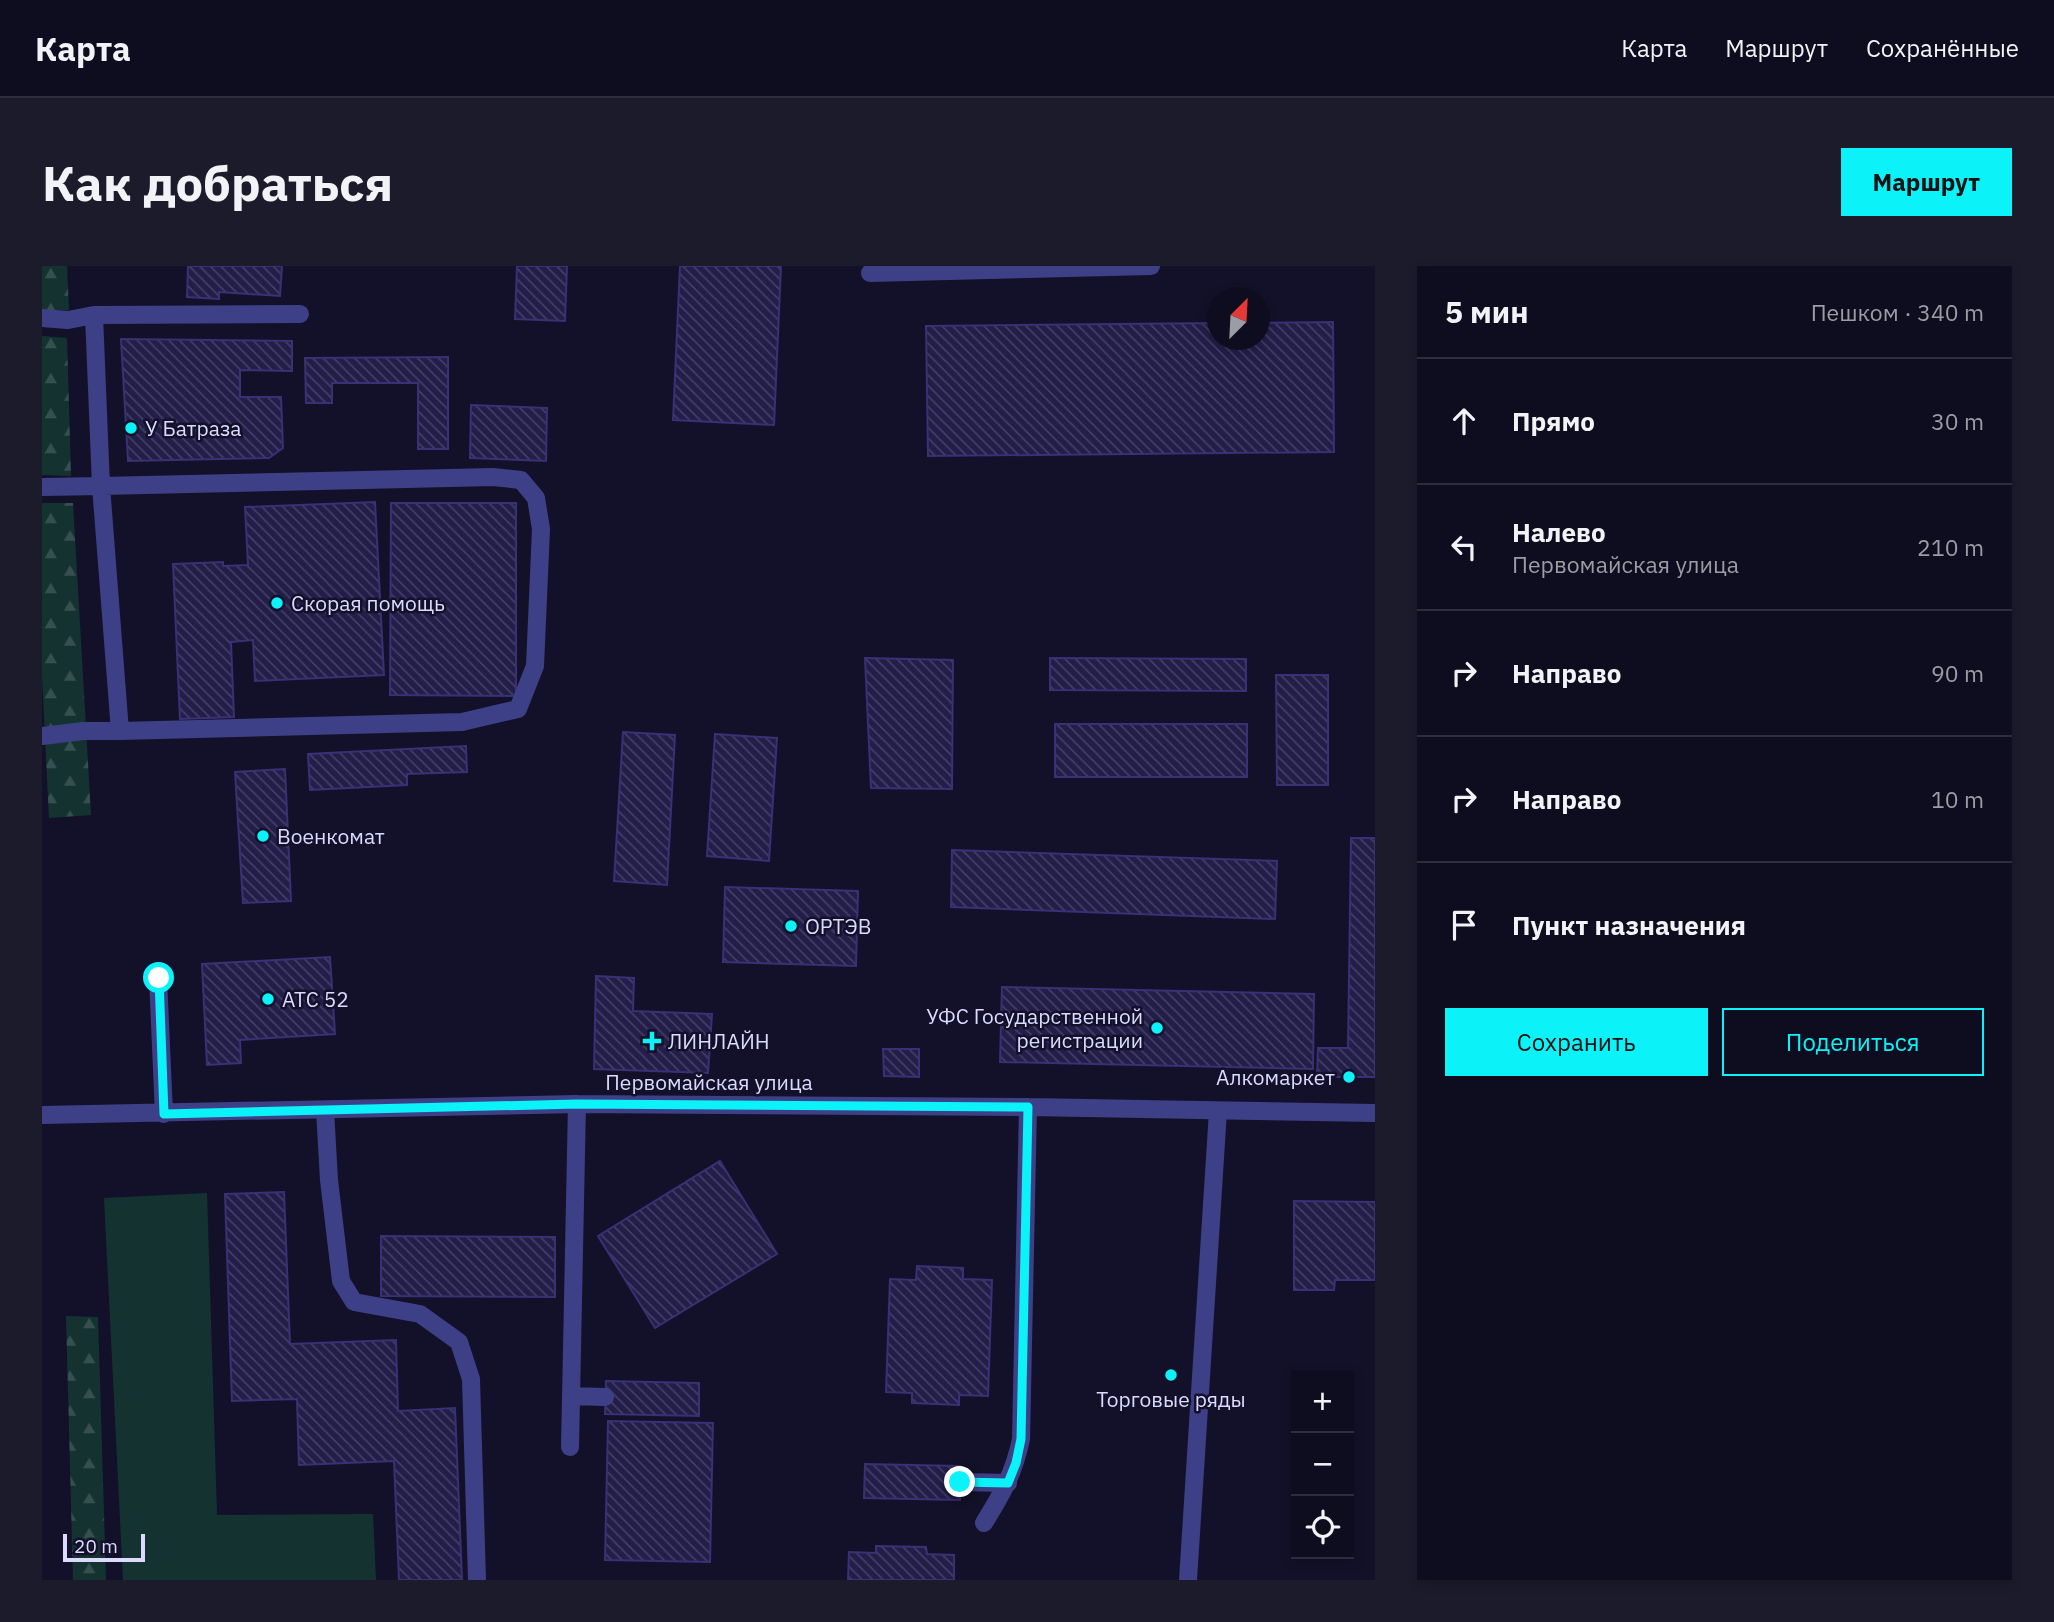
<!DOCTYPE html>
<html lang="ru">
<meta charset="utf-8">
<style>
:root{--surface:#0e0d1f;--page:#1c1b2c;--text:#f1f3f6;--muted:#9b9ca4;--line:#2e2d3d;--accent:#0cf2f9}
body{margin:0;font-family:"IBM Plex Sans",sans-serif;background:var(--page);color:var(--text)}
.controls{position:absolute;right:21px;bottom:21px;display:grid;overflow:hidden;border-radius:0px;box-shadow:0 4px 10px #0003}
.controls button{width:63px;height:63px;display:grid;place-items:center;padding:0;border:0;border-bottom:2px solid var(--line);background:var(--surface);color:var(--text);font:35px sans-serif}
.compass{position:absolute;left:1165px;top:21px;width:63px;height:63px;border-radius:50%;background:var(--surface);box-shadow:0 4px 10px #0003;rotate:24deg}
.scale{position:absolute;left:21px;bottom:18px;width:82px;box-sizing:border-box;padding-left:7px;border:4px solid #dcdafe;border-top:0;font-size:19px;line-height:24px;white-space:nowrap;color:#dcdafe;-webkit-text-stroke:5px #131129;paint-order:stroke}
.stop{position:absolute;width:21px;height:21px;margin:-16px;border:5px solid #0cf2f9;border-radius:50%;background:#fff}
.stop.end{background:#0cf2f9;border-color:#fff;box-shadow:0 2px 7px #0008}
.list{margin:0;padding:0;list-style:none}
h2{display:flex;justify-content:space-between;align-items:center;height:91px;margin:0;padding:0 28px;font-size:30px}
h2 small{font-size:23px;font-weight:400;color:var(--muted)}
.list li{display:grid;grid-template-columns:46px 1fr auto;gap:21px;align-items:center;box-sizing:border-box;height:126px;padding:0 28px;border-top:2px solid var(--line)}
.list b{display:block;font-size:26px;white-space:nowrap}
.list p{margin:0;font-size:23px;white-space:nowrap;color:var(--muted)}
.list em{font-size:23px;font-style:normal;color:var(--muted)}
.actions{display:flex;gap:14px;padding:21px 28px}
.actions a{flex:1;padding:16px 0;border:2px solid var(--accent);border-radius:0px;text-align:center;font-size:24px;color:var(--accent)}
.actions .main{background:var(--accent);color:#111}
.icon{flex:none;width:38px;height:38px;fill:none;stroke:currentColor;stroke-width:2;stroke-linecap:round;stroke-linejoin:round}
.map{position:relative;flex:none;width:1333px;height:1314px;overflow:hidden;border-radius:0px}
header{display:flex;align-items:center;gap:42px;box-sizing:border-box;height:98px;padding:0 35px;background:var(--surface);border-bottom:2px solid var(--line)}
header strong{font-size:33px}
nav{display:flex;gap:38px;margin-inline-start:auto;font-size:24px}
.intro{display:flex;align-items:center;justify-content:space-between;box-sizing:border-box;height:168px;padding:0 42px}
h1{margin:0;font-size:49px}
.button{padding:18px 32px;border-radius:0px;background:var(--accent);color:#111;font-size:24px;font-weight:700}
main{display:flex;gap:42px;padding:0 42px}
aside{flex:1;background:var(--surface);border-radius:0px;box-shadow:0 4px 10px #0003}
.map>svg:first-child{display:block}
.forest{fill:url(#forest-firs)}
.park{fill:#143330}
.building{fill:url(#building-back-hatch);stroke:#393075;stroke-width:2}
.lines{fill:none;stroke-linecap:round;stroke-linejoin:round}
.minor{stroke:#3e4087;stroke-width:18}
.route{stroke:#0cf2f9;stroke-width:9}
.poi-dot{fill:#0cf2f9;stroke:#131129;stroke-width:2.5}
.labels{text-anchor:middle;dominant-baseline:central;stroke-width:5;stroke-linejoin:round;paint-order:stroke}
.poi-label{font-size:21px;fill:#dcdafe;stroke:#131129;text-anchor:start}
.street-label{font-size:21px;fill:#dcdafe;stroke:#131129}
</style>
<header>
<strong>Карта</strong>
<nav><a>Карта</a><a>Маршрут</a><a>Сохранённые</a></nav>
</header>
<div class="intro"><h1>Как добраться</h1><a class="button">Маршрут</a></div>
<main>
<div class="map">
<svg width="1333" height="1314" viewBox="0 0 1333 1314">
<defs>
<pattern id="forest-firs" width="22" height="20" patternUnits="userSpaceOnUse" patternTransform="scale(1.75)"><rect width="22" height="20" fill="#143330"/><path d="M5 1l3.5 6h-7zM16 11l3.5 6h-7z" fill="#36504f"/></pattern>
<pattern id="building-back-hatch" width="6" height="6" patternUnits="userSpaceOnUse" patternTransform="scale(1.75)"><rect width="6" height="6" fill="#231e49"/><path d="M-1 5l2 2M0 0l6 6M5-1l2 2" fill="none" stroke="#423e64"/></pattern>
</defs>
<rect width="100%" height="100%" fill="#131129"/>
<path class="forest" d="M0,0H25L27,44H0Z
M0,70L25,72L29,210L0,209Z
M0,237H31L49,549L7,552L0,410Z
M24,1050L56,1051L64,1314H31Z"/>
<path class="park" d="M165,927L175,1249L331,1248L334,1314H81L62,932Z"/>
<path class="building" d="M146,0H240L238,30L177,26V33L145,31Z
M475,0H525L523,55L473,53Z
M638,0H739L732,159L631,154Z
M1291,56L1292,186L886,190L884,60L1176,57V74H1218V57Z
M79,73L250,75V105L198,104V131H239L241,182L227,192L86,195Z
M406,91V183H376V117H290V137H264L263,92Z
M429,139L505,142L504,195L428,192Z
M333,236L342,409L213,415L211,374L189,376L192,451L138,453L131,298L181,296V300L206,299L203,241Z
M349,237H474V430L348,429Z
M823,392L911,394L910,523L829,522Z
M1008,392L1204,393V425L1008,424Z
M1234,409H1286V519H1235Z
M1013,458H1205V511H1013Z
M581,466L633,469L625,619L572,615Z
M673,468L735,472L727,595L665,590Z
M424,480L425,506L365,508V519L268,524L266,488Z
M243,503L249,635L201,637L193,506Z
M1309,572H1333V811H1275L1276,782H1306Z
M910,584L1235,595L1233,653L909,641Z
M683,621L816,625L814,700L681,696Z
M288,691L293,768L198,774L199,797L165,799L160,698Z
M554,710L592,712L591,745L670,748L666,807L552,803Z
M960,721L1272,728L1271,803L958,796Z
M841,783H877V811L842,810Z
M678,895L735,988L613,1062L556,970Z
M242,926L248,1078L354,1074L356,1145L413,1142L420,1314H357L352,1195L257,1199L255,1133L190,1135L183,928Z
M1252,935L1333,936V1014H1293L1292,1024H1252Z
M339,970L513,971V1031L339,1030Z
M875,1000L921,1002V1013L950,1014L946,1130L917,1129V1139L870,1137V1127L844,1126L848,1013L874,1014Z
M564,1115L657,1117V1150L563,1148Z
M566,1155L671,1157L668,1296L563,1294Z
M823,1198L918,1200V1234L822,1232Z
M834,1280L884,1281L885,1288L912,1289V1314H806L807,1286L834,1287Z"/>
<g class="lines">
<path class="minor" d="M828,7L1109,0
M52,49L258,48
M0,52L26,54L52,49L59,220L0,221
M451,211L479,214L494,232L499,263L493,400L476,443L420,456L78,465L59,220Z
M0,470L41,465H78
M116,712L122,848
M283,844L287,914L299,1015L312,1036L378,1048L417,1076L429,1113L435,1314
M0,849L535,838L986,841L1333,847
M529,1130L563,1131
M528,1181L535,838
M918,1216L966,1217
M942,1257C960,1228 972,1207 979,1173L986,841
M1146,1314L1176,845"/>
</g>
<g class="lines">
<path class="route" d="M117,712L122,848L535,838L986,841L979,1173L974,1197L966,1217L918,1216"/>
</g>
<g class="poi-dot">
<circle cx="89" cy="162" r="7"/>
<circle cx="235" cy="337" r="7"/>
<circle cx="221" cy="570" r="7"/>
<circle cx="749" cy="660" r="7"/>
<circle cx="226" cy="733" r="7"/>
<circle cx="1115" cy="762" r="7"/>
<path d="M606.5 764.5h7v7h7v7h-7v7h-7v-7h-7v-7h7z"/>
<circle cx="1307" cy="811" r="7"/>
<circle cx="1129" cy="1109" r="7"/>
</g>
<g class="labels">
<g class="poi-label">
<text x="103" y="162">У Батраза</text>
<text x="249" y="337">Скорая помощь</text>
<text x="235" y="570">Военкомат</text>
<text x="763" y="660">ОРТЭВ</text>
<text x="240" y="733">АТС 52</text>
<text x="1101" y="750" text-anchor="end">УФС Государственной<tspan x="1101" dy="24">регистрации</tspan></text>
<text x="626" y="775">ЛИНЛАЙН</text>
<text x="1293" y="811" text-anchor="end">Алкомаркет</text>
<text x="1129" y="1133" text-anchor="middle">Торговые ряды</text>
</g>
<g class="street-label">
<text x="667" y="816">Первомайская улица</text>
</g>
</g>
</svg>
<div class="controls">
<button>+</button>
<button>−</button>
<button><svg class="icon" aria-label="locate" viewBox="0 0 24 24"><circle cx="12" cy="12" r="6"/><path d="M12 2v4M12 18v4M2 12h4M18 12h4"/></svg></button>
</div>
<svg class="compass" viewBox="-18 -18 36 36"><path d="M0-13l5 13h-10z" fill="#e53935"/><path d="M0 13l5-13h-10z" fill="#9b9ca4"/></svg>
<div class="scale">20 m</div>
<div class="stop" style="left:117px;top:712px"></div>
<div class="stop end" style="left:918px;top:1216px"></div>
</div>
<aside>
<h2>5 мин<small>Пешком · 340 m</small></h2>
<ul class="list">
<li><svg class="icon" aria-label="ahead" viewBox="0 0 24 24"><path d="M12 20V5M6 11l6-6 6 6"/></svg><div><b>Прямо</b></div><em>30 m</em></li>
<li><svg class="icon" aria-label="left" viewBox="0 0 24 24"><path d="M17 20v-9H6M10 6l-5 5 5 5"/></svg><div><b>Налево</b><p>Первомайская улица</p></div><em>210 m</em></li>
<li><svg class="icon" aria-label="right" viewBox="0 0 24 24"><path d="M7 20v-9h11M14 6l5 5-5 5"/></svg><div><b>Направо</b></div><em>90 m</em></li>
<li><svg class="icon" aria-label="right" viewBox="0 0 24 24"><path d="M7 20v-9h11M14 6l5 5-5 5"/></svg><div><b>Направо</b></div><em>10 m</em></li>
<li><svg class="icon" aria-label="arrive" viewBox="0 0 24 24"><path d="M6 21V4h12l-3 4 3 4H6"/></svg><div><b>Пункт назначения</b></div></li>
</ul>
<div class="actions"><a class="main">Сохранить</a><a>Поделиться</a></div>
</aside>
</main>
